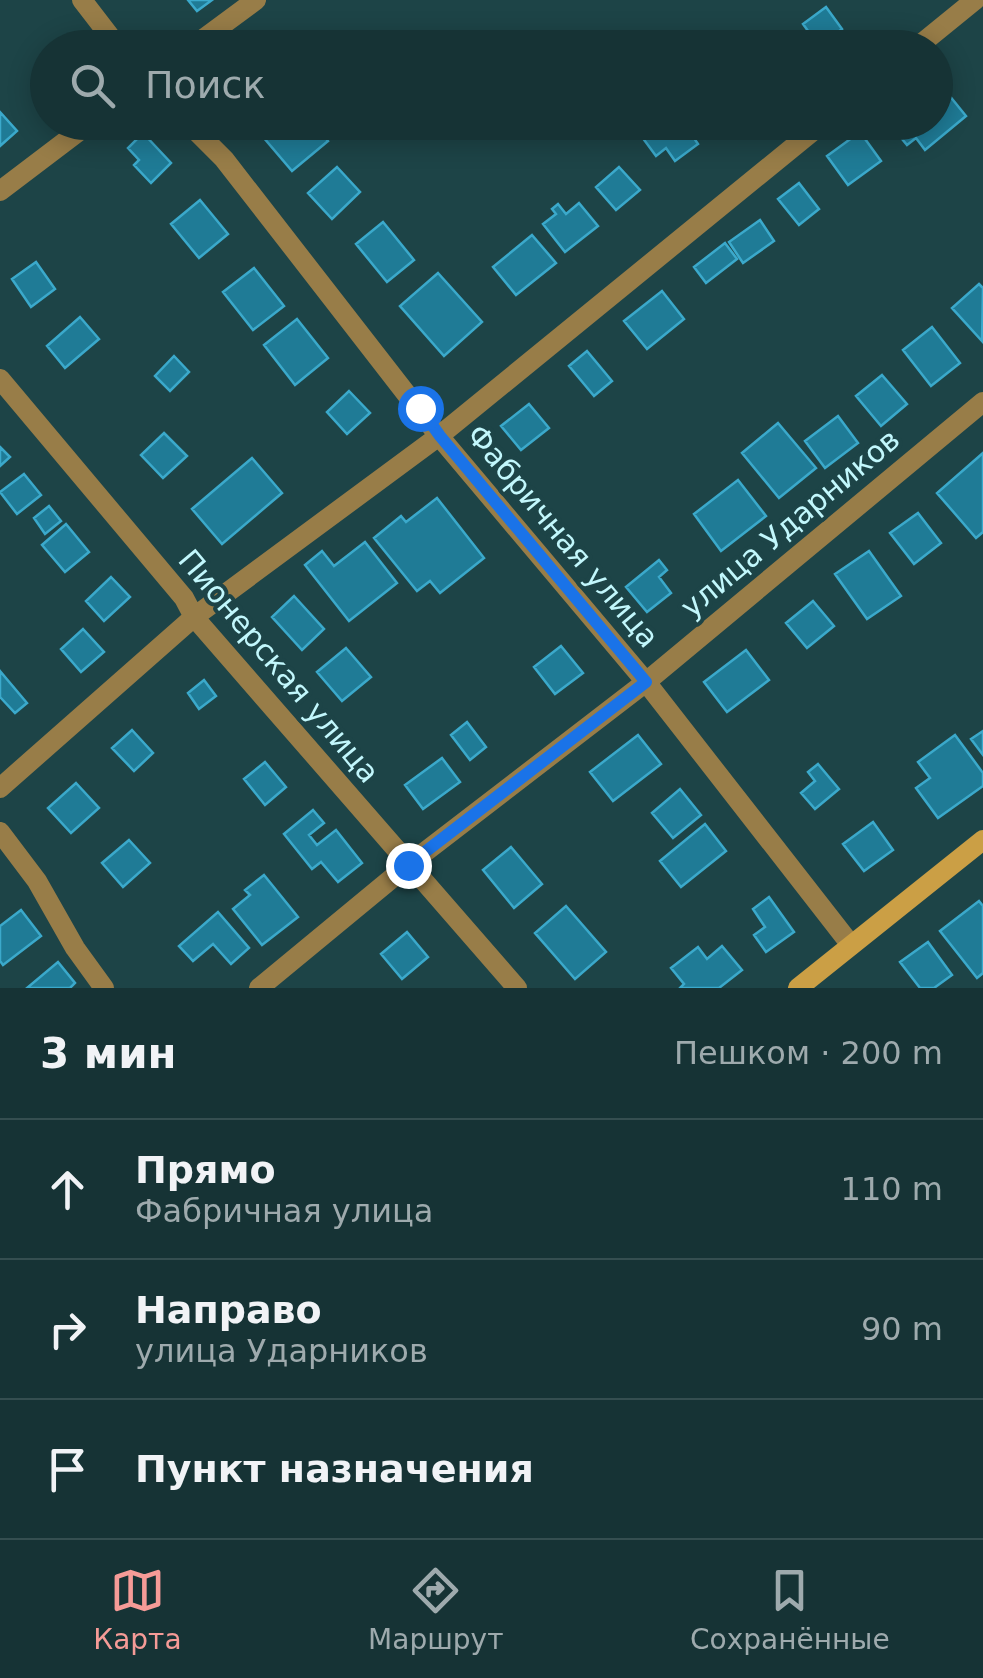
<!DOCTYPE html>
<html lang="ru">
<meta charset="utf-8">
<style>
:root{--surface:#163335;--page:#233f41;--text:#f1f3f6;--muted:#9eaaad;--line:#354e50;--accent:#f59b97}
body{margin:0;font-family:"DejaVu Sans",sans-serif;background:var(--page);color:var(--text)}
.stop{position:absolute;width:30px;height:30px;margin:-22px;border:8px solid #1a73e8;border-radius:50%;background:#fff}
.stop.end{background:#1a73e8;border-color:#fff;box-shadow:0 2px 10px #0008}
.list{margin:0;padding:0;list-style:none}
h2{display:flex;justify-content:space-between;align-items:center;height:130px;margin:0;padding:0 40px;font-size:42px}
h2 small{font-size:32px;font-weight:400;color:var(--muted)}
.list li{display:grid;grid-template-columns:65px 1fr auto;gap:30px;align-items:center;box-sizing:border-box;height:140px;padding:0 40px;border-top:2px solid var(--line)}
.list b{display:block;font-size:38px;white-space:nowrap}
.list p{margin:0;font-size:32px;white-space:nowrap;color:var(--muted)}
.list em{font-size:32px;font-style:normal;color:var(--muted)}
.icon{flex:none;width:55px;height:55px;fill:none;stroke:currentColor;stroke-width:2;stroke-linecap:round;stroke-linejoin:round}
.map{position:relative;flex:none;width:983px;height:988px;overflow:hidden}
.search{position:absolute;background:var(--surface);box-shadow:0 5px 25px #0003;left:30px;right:30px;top:30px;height:110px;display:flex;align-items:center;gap:25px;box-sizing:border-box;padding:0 35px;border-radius:55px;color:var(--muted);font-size:38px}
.sheet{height:550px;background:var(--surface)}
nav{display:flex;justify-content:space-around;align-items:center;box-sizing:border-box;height:140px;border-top:2px solid var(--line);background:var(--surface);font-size:28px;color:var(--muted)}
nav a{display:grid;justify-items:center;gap:5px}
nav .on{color:var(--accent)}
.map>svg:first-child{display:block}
.building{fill:#1f7b96;stroke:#3ba9cb;stroke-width:2.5}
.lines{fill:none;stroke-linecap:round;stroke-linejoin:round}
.street{stroke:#987d48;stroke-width:20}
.secondary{stroke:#cb9f45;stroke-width:20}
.route{stroke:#1a73e8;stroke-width:12}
.labels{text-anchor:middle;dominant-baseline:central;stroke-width:8;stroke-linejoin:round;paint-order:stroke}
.street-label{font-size:30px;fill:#c2f7fc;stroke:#1d4447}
</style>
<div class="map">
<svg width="983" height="988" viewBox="0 0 983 988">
<rect width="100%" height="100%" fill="#1d4447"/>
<path class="building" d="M188,0H212L197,11Z
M826,7L842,29L819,46L803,24Z
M791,36L800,48H776Z
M48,64V86L37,73Z
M936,79L966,116L925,150L916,138L907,145L888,122H936Z
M0,112L17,131L0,146Z
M282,122H312L328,141L292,171L264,138Z
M662,122H683L698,144L675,161L666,148L656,156L642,137Z
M860,132L881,161L848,185L827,156Z
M143,133L171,163L151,183L134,165L139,160L128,148Z
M337,167L360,192L332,219L308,193Z
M619,167L640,190L616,210L596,187Z
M799,183L819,209L799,225L778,199Z
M200,200L228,234L199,258L171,224Z
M579,203L598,226L565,252L543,224L556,214L552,209L558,204L566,214Z
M760,220L774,241L743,263L729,242Z
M383,222L414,260L387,282L356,244Z
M532,235L556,263L516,295L493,267Z
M725,243L737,259L706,283L694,267Z
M36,262L55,289L31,307L12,279Z
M254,268L284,306L253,330L223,292Z
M438,273L482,322L444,356L400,306Z
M979,284L983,288L982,341L952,308Z
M662,291L684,319L647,349L624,321Z
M80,317L99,339L65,368L47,346Z
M297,319L328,358L295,385L264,345Z
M932,327L960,363L931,386L903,350Z
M587,351L612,381L594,396L569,366Z
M174,356L189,372L170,391L155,376Z
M882,375L907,404L881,426L856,396Z
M349,391L370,413L347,434L327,412Z
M529,404L549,428L521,450L501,426Z
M838,416L858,443L825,468L805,441Z
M778,423L816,468L779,498L742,453Z
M164,433L187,456L163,478L141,455Z
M0,447L10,457L0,466Z
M983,453V532L976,538L937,493Z
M252,458L282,493L222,544L192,509Z
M24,474L41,495L17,514L0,492Z
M738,480L766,516L721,551L694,514Z
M437,498L484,558L440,593L430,581L417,591L374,538L401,516L406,522Z
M49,506L61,521L45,534L34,518Z
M918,513L941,543L914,564L890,533Z
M66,524L89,552L65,572L42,545Z
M365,542L397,583L349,621L305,565L322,551L334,566Z
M869,551L901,596L867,619L835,574Z
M659,560L667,570L659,577L671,593L647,612L626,587Z
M111,577L130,597L104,621L86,601Z
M294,596L324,629L302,650L272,617Z
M813,601L834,626L807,648L786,623Z
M83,629L104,652L81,672L61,649Z
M561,646L583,673L555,694L534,667Z
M346,648L371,677L342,701L317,672Z
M746,650L769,680L727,712L704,682Z
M0,671L27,703L15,713L0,697Z
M204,680L216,696L199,709L188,693Z
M467,722L486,747L470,760L451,735Z
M132,730L153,753L134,771L112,748Z
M983,731V755L971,739Z
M638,735L661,764L613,801L590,772Z
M955,735L983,773V786L938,818L916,788L930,778L918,762Z
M442,758L460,782L423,809L405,785Z
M265,762L286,787L265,805L244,779Z
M818,764L839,789L815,809L801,793L815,781L808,772Z
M76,783L99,808L71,833L48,808Z
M680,789L701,815L673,838L652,813Z
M313,810L324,823L309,835L317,845L336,830L362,863L338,882L321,862L312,869L284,834Z
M873,822L893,850L864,871L843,844Z
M705,824L726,851L681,887L660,861Z
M129,840L150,863L123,887L102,863Z
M511,847L542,884L514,908L483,870Z
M264,875L298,917L262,945L233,909L250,895L245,890Z
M769,897L794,932L766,952L754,935L765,927L753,909Z
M979,901L983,906V973L977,978L940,931Z
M566,906L606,952L575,979L535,933Z
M21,910L41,936L3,965L0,961V926Z
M218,912L249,948L231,964L213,944L193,961L179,946Z
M407,932L428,957L402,979L381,954Z
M928,942L952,975L934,988H920L900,962Z
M722,946L742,970L719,988H680L684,984L671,968L698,947L707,959Z
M58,962L75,983L70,988H27Z"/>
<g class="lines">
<path class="street" d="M82,0L119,48
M191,48L256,0
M916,48L975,0
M187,122L224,159L439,436L646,682L851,945
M0,191L91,122
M0,379L184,598L194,617L517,988
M0,788L194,617L439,436L824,122
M0,832L37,881L75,948L104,988
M259,988L408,865L646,682L983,402"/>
<path class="secondary" d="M798,988L983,840"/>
</g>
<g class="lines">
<path class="route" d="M408,865L646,682L440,436L420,408"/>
</g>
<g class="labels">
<g class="street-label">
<text transform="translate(790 523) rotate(-40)">улица Ударников</text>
<text transform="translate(563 536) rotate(50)">Фабричная улица</text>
<text transform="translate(279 666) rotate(50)">Пионерская улица</text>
</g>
</g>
</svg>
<div class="stop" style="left:420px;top:408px"></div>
<div class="stop end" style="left:408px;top:865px"></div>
<div class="search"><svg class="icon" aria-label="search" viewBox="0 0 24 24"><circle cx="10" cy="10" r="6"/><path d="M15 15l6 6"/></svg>Поиск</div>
</div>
<section class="sheet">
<h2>3 мин<small>Пешком · 200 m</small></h2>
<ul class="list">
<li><svg class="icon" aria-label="ahead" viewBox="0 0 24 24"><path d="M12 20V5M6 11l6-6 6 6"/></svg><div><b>Прямо</b><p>Фабричная улица</p></div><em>110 m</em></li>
<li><svg class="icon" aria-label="right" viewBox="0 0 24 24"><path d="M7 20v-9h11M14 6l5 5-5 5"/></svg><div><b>Направо</b><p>улица Ударников</p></div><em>90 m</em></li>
<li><svg class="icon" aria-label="arrive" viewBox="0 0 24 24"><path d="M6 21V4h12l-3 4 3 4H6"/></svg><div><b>Пункт назначения</b></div></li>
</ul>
</section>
<nav>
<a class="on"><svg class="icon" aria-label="map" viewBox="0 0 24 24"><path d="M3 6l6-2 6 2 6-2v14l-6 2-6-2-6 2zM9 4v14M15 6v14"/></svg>Карта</a>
<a><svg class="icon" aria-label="directions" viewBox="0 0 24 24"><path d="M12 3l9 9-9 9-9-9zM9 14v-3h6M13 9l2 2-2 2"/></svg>Маршрут</a>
<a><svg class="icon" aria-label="saved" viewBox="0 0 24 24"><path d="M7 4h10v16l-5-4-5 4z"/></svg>Сохранённые</a>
</nav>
